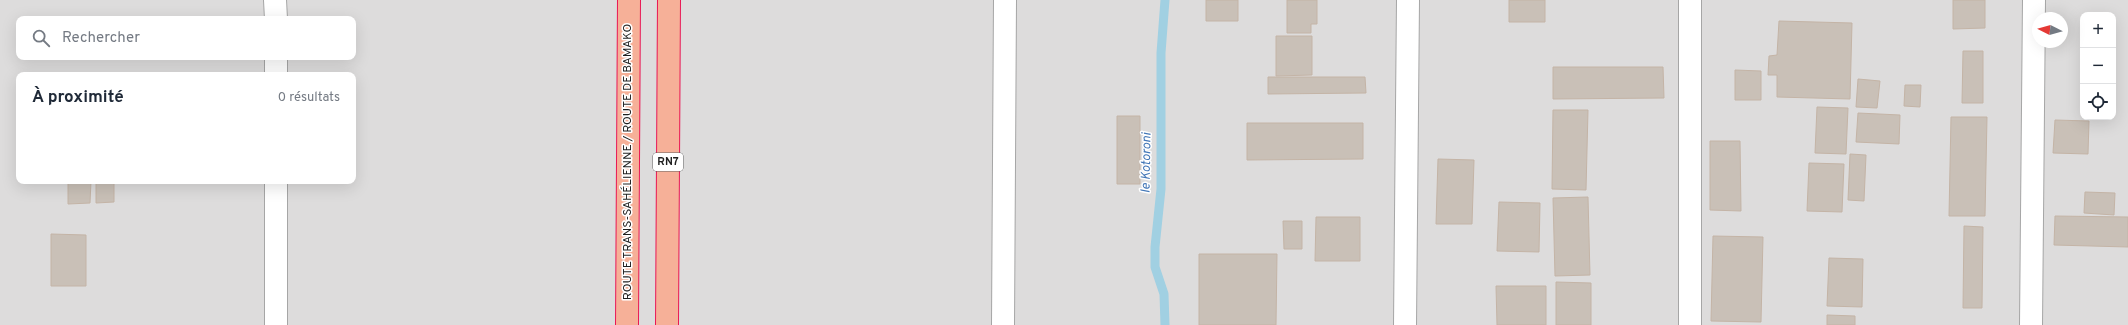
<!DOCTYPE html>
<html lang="fr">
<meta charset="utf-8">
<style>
:root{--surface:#fff;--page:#f6f6f7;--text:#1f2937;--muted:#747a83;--line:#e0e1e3}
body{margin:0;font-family:Overpass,sans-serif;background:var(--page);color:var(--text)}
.controls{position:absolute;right:12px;top:12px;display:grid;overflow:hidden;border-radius:8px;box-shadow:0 4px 16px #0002}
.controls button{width:36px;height:36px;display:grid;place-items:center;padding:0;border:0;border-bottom:1px solid var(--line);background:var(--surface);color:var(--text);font:20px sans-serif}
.compass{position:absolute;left:2032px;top:12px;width:36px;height:36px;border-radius:50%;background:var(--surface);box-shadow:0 4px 16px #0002;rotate:276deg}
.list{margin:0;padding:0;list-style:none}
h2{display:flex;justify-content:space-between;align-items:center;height:52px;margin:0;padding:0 16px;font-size:17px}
h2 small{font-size:13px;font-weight:400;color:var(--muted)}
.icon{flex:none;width:22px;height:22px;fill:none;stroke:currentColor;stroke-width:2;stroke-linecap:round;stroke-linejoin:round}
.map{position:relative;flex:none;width:2128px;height:325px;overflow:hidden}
.search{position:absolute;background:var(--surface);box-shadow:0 4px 16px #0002;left:16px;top:16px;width:340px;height:44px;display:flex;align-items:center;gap:10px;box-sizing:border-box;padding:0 14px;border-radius:8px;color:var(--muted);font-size:15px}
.panel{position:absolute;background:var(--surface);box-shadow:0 4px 16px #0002;left:16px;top:72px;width:340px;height:112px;border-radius:8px}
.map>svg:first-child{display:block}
.residential{fill:#dddcdc;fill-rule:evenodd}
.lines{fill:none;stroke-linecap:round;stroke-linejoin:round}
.stream{stroke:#a1d0e2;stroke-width:9}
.building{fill:#c9c0b7;stroke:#c4b4a6}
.minor-casing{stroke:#a6a6a6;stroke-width:24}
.tertiary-casing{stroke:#a6a6a6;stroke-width:24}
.trunk-casing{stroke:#e91754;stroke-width:24}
.minor{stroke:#fff;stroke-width:22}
.tertiary{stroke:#fff;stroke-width:22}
.trunk{stroke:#f6b098;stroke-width:22}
.labels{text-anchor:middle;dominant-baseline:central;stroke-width:3;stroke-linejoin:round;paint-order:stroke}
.shield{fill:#fff;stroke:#626262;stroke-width:1}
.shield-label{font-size:11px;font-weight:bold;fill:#1f1f1f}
.street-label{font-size:12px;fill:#1f1f1f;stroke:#fff}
.water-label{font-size:13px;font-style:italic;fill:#4377b7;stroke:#fff}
</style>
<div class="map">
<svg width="2128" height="325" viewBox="0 0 2128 325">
<rect width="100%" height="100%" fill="#f1ede4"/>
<path class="residential" d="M0,0H2128V325H0ZM2083,15H2113V117H2083ZM2038,18H2062V42H2038ZM19,19H353V57H19ZM19,75H353V181H19Z"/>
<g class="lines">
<path class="stream" d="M1165,325L1164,294L1155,267V247L1161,189V53L1165,0"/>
</g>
<path class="building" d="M1206,0H1238V21H1206Z
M1287,0H1317V24H1311V33H1287Z
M1509,0H1545V22H1509Z
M1953,0H1985V28L1953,29Z
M1779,21L1852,23L1850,99L1777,97V75H1768L1769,56L1777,55Z
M1276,36H1312V75L1276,76Z
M1963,51H1983V103H1962Z
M1553,67H1663L1664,98L1553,99Z
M1735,70L1761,71V100H1735Z
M1268,77H1365L1366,93L1268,94Z
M1858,79L1880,81L1877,108L1856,107Z
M1905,85H1921L1920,107L1904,106Z
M1817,107L1848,108L1846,154L1815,153Z
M1553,110H1588L1586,190L1552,189Z
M1858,113L1900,115L1899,144L1856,142Z
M1117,116H1140V184H1117Z
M1951,117H1987L1985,216H1949Z
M2055,120L2089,121L2088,154L2053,153Z
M1247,123H1363V159L1247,160Z
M1710,141H1740L1741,211L1710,210Z
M1850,154L1866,155L1864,201L1848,200Z
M1438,159L1474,160L1472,224H1436Z
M1809,163L1844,164L1842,212L1807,211Z
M68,181H91L90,203L68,204Z
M96,181H114V202L96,203Z
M2085,192L2115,193L2114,215L2084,213Z
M1588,197L1590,275L1555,276L1553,198Z
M1499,202L1540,203L1539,252L1497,251Z
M2055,216L2128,217V247L2054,245Z
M1316,217H1360V261H1315Z
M1283,221H1302V249H1284Z
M1964,226L1983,227L1982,308H1963Z
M51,234L86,235V286H51Z
M1713,236L1763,237L1761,322L1711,321Z
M1199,254H1277L1276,325H1199Z
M1829,258L1863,259L1862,307L1827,306Z
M1556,282L1591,283V325H1556Z
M1496,286H1546V325H1497Z
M1827,315L1855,316V325H1827Z"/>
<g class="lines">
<defs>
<path id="minor" d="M275,0L276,19
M1690,0V325
M276,57V75
M276,181V325
M1003,325L1005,0
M1405,325L1408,0"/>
<path id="tertiary" d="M2031,325L2034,0"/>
<path id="trunk" d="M627,325L629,0
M667,325L669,0"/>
</defs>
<use href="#minor" class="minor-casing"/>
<use href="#tertiary" class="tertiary-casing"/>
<use href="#trunk" class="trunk-casing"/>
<use href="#minor" class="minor"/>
<use href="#tertiary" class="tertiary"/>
<use href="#trunk" class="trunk"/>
</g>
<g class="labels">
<rect class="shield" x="653" y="153" width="30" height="18" rx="3"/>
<g class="shield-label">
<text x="668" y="162">RN7</text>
</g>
<g class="street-label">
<text transform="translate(628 162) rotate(-90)">ROUTE TRANS-SAHÉLIENNE / ROUTE DE BAMAKO</text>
</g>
<g class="water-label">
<text transform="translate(1147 163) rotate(-89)">le Kotoroni</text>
</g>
</g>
</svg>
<div class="controls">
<button>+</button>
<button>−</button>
<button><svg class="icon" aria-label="locate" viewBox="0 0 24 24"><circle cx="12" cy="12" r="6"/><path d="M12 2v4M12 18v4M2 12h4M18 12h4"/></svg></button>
</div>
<svg class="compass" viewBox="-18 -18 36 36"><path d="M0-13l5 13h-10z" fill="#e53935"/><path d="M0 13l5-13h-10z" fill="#747a83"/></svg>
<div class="search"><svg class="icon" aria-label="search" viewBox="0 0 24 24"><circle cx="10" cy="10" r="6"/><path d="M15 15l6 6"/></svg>Rechercher</div>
<section class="panel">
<h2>À proximité<small>0 résultats</small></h2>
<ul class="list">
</ul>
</section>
</div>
